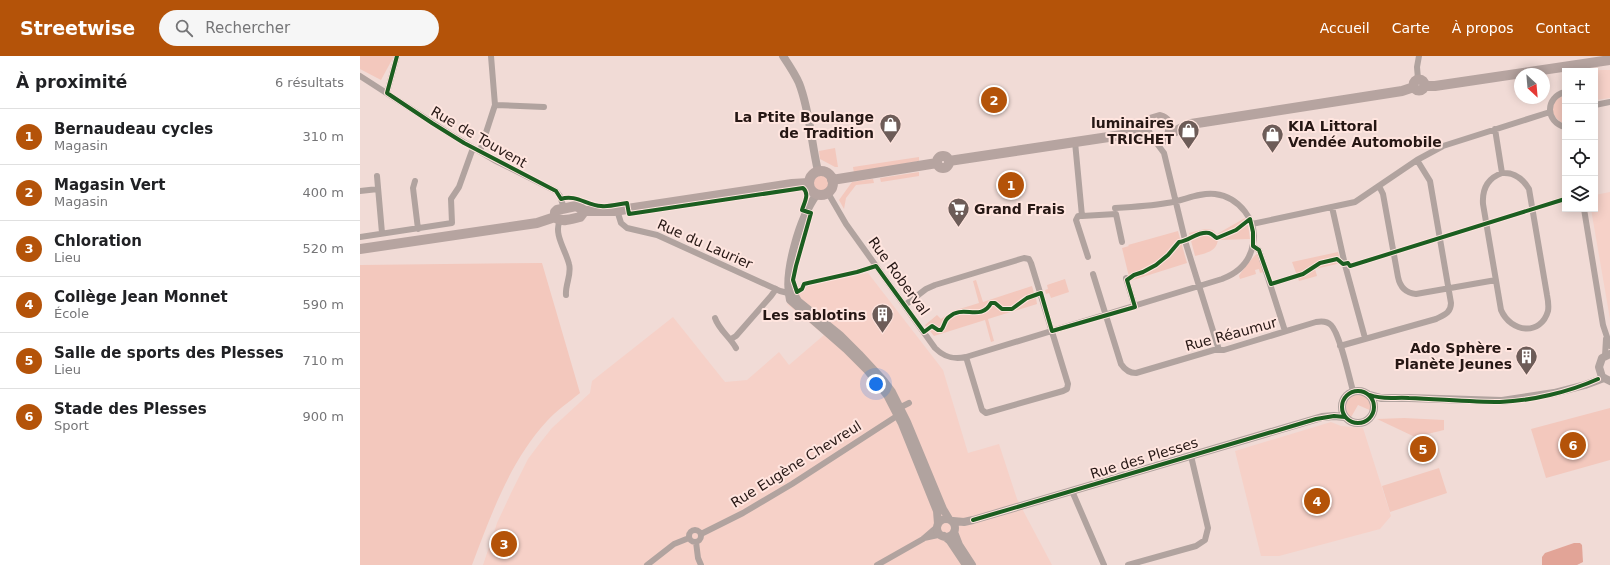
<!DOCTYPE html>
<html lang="fr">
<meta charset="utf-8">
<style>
:root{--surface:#fff;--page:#f6f6f6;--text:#202124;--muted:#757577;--line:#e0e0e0;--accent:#b45309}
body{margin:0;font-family:"DejaVu Sans",sans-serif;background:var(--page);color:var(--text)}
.controls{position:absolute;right:12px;top:12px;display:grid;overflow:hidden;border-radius:0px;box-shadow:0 2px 10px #0003}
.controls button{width:36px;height:36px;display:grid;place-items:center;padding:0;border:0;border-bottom:1px solid var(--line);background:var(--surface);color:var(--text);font:20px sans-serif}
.compass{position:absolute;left:1154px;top:12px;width:36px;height:36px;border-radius:50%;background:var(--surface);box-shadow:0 2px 10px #0003;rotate:154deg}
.you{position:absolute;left:516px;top:328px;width:14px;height:14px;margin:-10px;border:3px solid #fff;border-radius:50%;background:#1a73e8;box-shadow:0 0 0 6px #1a73e833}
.badge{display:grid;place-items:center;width:26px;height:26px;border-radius:50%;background:var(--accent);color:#fff;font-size:13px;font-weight:700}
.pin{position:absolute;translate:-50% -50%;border:2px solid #fff;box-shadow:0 1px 4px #0006}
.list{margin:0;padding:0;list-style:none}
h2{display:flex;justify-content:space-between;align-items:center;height:52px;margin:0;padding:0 16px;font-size:17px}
h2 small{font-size:13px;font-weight:400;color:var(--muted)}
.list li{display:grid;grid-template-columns:26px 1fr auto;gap:12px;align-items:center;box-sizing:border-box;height:56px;padding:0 16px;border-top:1px solid var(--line)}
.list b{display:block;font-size:15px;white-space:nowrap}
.list p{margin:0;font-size:13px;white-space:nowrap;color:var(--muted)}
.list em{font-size:13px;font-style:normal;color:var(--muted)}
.icon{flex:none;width:22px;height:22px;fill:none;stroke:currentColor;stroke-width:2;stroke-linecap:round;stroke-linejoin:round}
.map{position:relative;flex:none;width:1250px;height:509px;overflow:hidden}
header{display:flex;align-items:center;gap:24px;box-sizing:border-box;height:56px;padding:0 20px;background:var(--accent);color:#fff}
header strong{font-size:19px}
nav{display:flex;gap:22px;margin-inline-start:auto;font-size:14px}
.search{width:280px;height:36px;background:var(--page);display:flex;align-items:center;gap:10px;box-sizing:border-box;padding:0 14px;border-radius:22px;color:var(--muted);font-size:15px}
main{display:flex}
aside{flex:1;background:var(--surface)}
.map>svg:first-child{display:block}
.built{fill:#f6d1c8}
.green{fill:#f3c8bd}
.water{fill:#e2a497}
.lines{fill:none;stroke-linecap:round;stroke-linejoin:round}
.minor{stroke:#b1a39f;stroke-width:6}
.tertiary{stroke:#b1a39f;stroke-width:8}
.primary{stroke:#b6a4a0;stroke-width:10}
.cycleway-casing{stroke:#ffe5df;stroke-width:6}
.cycleway{stroke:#1b5e20;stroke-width:4}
.labels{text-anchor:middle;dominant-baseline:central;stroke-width:4;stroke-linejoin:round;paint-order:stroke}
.poi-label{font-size:14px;font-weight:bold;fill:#261714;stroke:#ffe5df;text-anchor:end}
.street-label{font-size:14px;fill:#261714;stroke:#ffe5df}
</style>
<header>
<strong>Streetwise</strong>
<div class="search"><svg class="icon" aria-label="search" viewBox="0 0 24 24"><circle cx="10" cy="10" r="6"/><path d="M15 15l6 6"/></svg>Rechercher</div>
<nav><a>Accueil</a><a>Carte</a><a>À propos</a><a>Contact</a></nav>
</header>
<main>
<aside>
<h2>À proximité<small>6 résultats</small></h2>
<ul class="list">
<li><span class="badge">1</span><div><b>Bernaudeau cycles</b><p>Magasin</p></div><em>310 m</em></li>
<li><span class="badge">2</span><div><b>Magasin Vert</b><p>Magasin</p></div><em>400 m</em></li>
<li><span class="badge">3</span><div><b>Chloration</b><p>Lieu</p></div><em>520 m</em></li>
<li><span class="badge">4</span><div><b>Collège Jean Monnet</b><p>École</p></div><em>590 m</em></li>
<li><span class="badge">5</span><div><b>Salle de sports des Plesses</b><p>Lieu</p></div><em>710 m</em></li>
<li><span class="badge">6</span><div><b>Stade des Plesses</b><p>Sport</p></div><em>900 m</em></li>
</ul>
</aside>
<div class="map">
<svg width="1250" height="509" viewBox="0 0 1250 509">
<rect width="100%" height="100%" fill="#f1dbd6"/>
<path class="built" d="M1230,14H1250V42L1235,44V15H1225Z
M1250,136V263L1231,153H1235V139Z
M508,217L583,314L608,397L639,388L657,443L692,509H123L137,467L151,437L168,403L180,387L192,372L230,337L232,325L313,261L365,326L387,324L419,296L429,309L464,279L427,248L450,228Z
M971,366L981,370L1003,372L1031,460L1020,473L919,500H901L875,395Z"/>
<path class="green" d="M0,0H34L21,24L0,13Z
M1205,39V68C1196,65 1186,52 1196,43C1199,41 1202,40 1205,39Z
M475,92L478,111H475L460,103L459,95Z
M559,101V105L494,117L493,111Z
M559,116V120L521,126L520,122Z
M453 127a8 8 0 1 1 16 0a8 8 0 1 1-16 0Z
M513,123L514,127L496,129L486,142L484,153L479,144L492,126Z
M885,162L888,168L890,183L858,184C856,196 846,197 835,200L829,177L845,173L853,174L857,178Z
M818,175L827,207L770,225L762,192L769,190L768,189Z
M978,196L981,207L955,213L957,220L939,225L932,206Z
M898,197L904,216L900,217L899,213L895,214L896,218L880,223L879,220C881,216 895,198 898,197Z
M182,207L220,337C209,346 197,354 187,365C150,405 131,459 112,509H0V209Z
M705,223L709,236L691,242L689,237L686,238L685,234L688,233L687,229Z
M616,224L623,246L672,230L674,237L677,236L679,240L676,242L677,248L628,263L634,285L631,286L625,264L574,280L565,269L577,259L581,263L593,255L619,247L613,225Z
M998,336C1009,337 1013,345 1012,355L998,349L990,363C979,353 984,339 998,336Z
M1250,352V404L1186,422L1171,373Z
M1044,362L1084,364V374L1055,381L1017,363Z
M1079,412L1087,437L1030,456L1022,430Z"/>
<path class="water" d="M1214,487H1220L1222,489L1223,506L1217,509H1182V501L1185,497Z"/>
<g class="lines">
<path class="minor" d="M0,20L90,78L134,104L196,135L200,140L204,152
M1058,23L1057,11L1059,0
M1205,36C1185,41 1185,66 1205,71
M27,37L37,0
M135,49L184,51
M1235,49L1250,46
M1135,73L1142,117
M795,85L804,97L826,188L859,294
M715,86L722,160L756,158L762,186
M120,95L135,49L131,0
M1142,117C1154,116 1163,123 1169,133L1187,239C1188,244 1189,249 1188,255C1181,280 1151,277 1141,254L1123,148C1122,133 1128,122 1142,117Z
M17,120L22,177
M55,125L53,132L58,173
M1019,130L1023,138L1038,221C1040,231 1046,237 1056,238L1136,224
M0,135L18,133
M468,137L486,168L575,292C584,301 593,304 606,301L862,223C878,217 890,206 893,188C898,165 879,141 855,138C839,136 823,145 807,147C790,150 773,151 755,152
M972,151L985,209L1005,282
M1224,153L1243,269L1250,290
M257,154L261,167L267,172L297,179L420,235L432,238
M722,160H718L716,164L728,201
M200,165C193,177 206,195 209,208C212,218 205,229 206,239
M892,168L995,146L1057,104L1083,90L1190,56
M0,181L92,167L91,143L99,131L113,92
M893,190L899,194L900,197L925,275
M733,218L761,308C765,314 769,317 776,317L854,294H864L956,266C961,265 967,265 971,269C980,278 989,321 993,335
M766,222L775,251
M545,249L566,233L575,229L664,202L669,203L671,207L708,328L707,333L703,335L626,357L622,354L606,301
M355,262C359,274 370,281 376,292
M371,283L376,280L411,240L416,233
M980,290L1076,263C1084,259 1091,257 1091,247L1070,125L1057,104
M1245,300L1246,283
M541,351L549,347
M712,435L744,509
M329 480a6 6 0 1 1 12 0a6 6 0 1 1-12 0Z
M341,478L383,457L432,428L540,358
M564,482L578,479L582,480
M336,486L338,502L341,509
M287,509L314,488L329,482
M517,509L563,483L578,470
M768,509L836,490L845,484L848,472L831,400"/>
<path class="tertiary" d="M423,0C429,9 435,18 439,27C450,55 451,86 458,115
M457,138C440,161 423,217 430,244L486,293L508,315L527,339L542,368L577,455L578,468
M431,233L438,245L480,279L499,298L523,324L532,336L547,366L583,453L589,463
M1250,298L1242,302L1239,311L1242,321L1250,325
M982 351a16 16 0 1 1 32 0a16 16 0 1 1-32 0Z
M1010,339L1021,342H1049L1142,345L1194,337L1225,329L1244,322
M577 472a9 9 0 1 1 18 0a9 9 0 1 1-18 0Z
M593,465L604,466L613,464L962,361L974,360L985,361
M594,476L599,489L612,509
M584,480L590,485L606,509"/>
<path class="primary" d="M1053.5 29a5.5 5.5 0 1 1 11 0a5.5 5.5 0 1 1-11 0Z
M1064,30H1075L1250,4
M809,78L831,68L1042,35L1054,31
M577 106a6 6 0 1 1 12 0a6 6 0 1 1-12 0Z
M589,105L762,79C769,79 777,78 784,80C790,81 793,86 799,85C814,84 813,64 800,61L790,64L786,72L789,81
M449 127a12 12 0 1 1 24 0a12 12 0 1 1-24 0Z
M472,124L577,107
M216,150L222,153L223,157L220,161C212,163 201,167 195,161V156L197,154Z
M223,155H254L432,128L449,127
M0,193L177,167L195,161"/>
<defs>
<path id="cycleway" d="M37,0L27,37L72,67L104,87L196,135L201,143C215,138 227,149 241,150C250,151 259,148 267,147L269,158L443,132C450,138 444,147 442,154L451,157L436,210L433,224L437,236L442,233L444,228L448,227L497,216L516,210L564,276L572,270L578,274H581C585,270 584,264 589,261C603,248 621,266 631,247H635L642,253H652L667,242L681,237L692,275L775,251L767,224L774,219L783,216L796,209L808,199L819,186C829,185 838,175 849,177C853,178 854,181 857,182L876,174L890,163L893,176V190L899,194L900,197L911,228L943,218L960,207L977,203L983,208L988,207L990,210L1205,143
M982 351a16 16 0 1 1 32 0a16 16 0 1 1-32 0Z
M1010,339C1022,344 1035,341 1049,342C1079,343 1109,346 1140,346C1171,345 1209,336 1238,323
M613,464L956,363L974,360L985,361"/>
</defs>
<use href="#cycleway" class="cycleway-casing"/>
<use href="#cycleway" class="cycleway"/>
</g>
<defs>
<symbol id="shop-pin" viewBox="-11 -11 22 30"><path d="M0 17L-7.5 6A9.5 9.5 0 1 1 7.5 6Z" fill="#6d5c58" stroke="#ffe5df"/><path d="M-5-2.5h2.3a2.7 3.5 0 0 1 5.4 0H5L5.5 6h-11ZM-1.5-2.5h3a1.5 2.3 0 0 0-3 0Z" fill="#fff"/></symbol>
<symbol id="supermarket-pin" viewBox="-11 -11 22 30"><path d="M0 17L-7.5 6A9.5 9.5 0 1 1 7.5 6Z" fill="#6d5c58" stroke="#ffe5df"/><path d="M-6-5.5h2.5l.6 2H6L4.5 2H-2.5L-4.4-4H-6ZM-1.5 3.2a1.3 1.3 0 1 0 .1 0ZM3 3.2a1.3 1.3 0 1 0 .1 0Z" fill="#fff"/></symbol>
<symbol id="building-pin" viewBox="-11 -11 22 30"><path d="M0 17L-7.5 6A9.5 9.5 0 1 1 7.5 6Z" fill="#6d5c58" stroke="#ffe5df"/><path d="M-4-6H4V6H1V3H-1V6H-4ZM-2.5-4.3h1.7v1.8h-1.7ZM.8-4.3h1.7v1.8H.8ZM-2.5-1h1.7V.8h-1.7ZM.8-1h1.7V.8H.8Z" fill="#fff"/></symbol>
</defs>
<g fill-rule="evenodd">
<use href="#shop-pin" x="518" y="56" width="25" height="34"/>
<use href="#shop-pin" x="816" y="62" width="25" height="34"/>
<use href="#shop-pin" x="900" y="66" width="25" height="34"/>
<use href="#supermarket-pin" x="586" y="140" width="25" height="34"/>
<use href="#building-pin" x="510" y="246" width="25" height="34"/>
<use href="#building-pin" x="1154" y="288" width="25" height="34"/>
</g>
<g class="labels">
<g class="poi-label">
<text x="514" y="61">La Ptite Boulange<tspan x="514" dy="16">de Tradition</tspan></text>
<text x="814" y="67">luminaires<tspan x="814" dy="16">TRICHET</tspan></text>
<text x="928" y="70" text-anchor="start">KIA Littoral<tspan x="928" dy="16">Vendée Automobile</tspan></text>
<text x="614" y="153" text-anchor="start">Grand Frais</text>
<text x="506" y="259">Les sablotins</text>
<text x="1152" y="292">Ado Sphère -<tspan x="1152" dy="16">Planète Jeunes</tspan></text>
</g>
<g class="street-label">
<text transform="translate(119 81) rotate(30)">Rue de Touvent</text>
<text transform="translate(345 188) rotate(24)">Rue du Laurier</text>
<text transform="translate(539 220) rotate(54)">Rue Roberval</text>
<text transform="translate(871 278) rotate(-15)">Rue Réaumur</text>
<text transform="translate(784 402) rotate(-17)">Rue des Plesses</text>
<text transform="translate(436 408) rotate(-32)">Rue Eugène Chevreul</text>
</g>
</g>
</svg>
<div class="controls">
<button>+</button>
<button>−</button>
<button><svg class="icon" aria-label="locate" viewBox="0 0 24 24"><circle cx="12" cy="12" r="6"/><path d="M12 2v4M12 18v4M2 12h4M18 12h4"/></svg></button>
<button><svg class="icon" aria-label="layers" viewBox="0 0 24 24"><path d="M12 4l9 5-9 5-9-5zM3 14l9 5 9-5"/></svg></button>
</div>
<svg class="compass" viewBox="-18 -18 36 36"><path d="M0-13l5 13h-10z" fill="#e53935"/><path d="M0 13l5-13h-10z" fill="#757577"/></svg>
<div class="you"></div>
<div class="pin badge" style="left:651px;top:129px">1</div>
<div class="pin badge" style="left:634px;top:44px">2</div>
<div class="pin badge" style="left:144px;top:488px">3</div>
<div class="pin badge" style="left:957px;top:445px">4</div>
<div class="pin badge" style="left:1063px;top:393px">5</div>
<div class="pin badge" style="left:1213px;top:389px">6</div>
</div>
</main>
